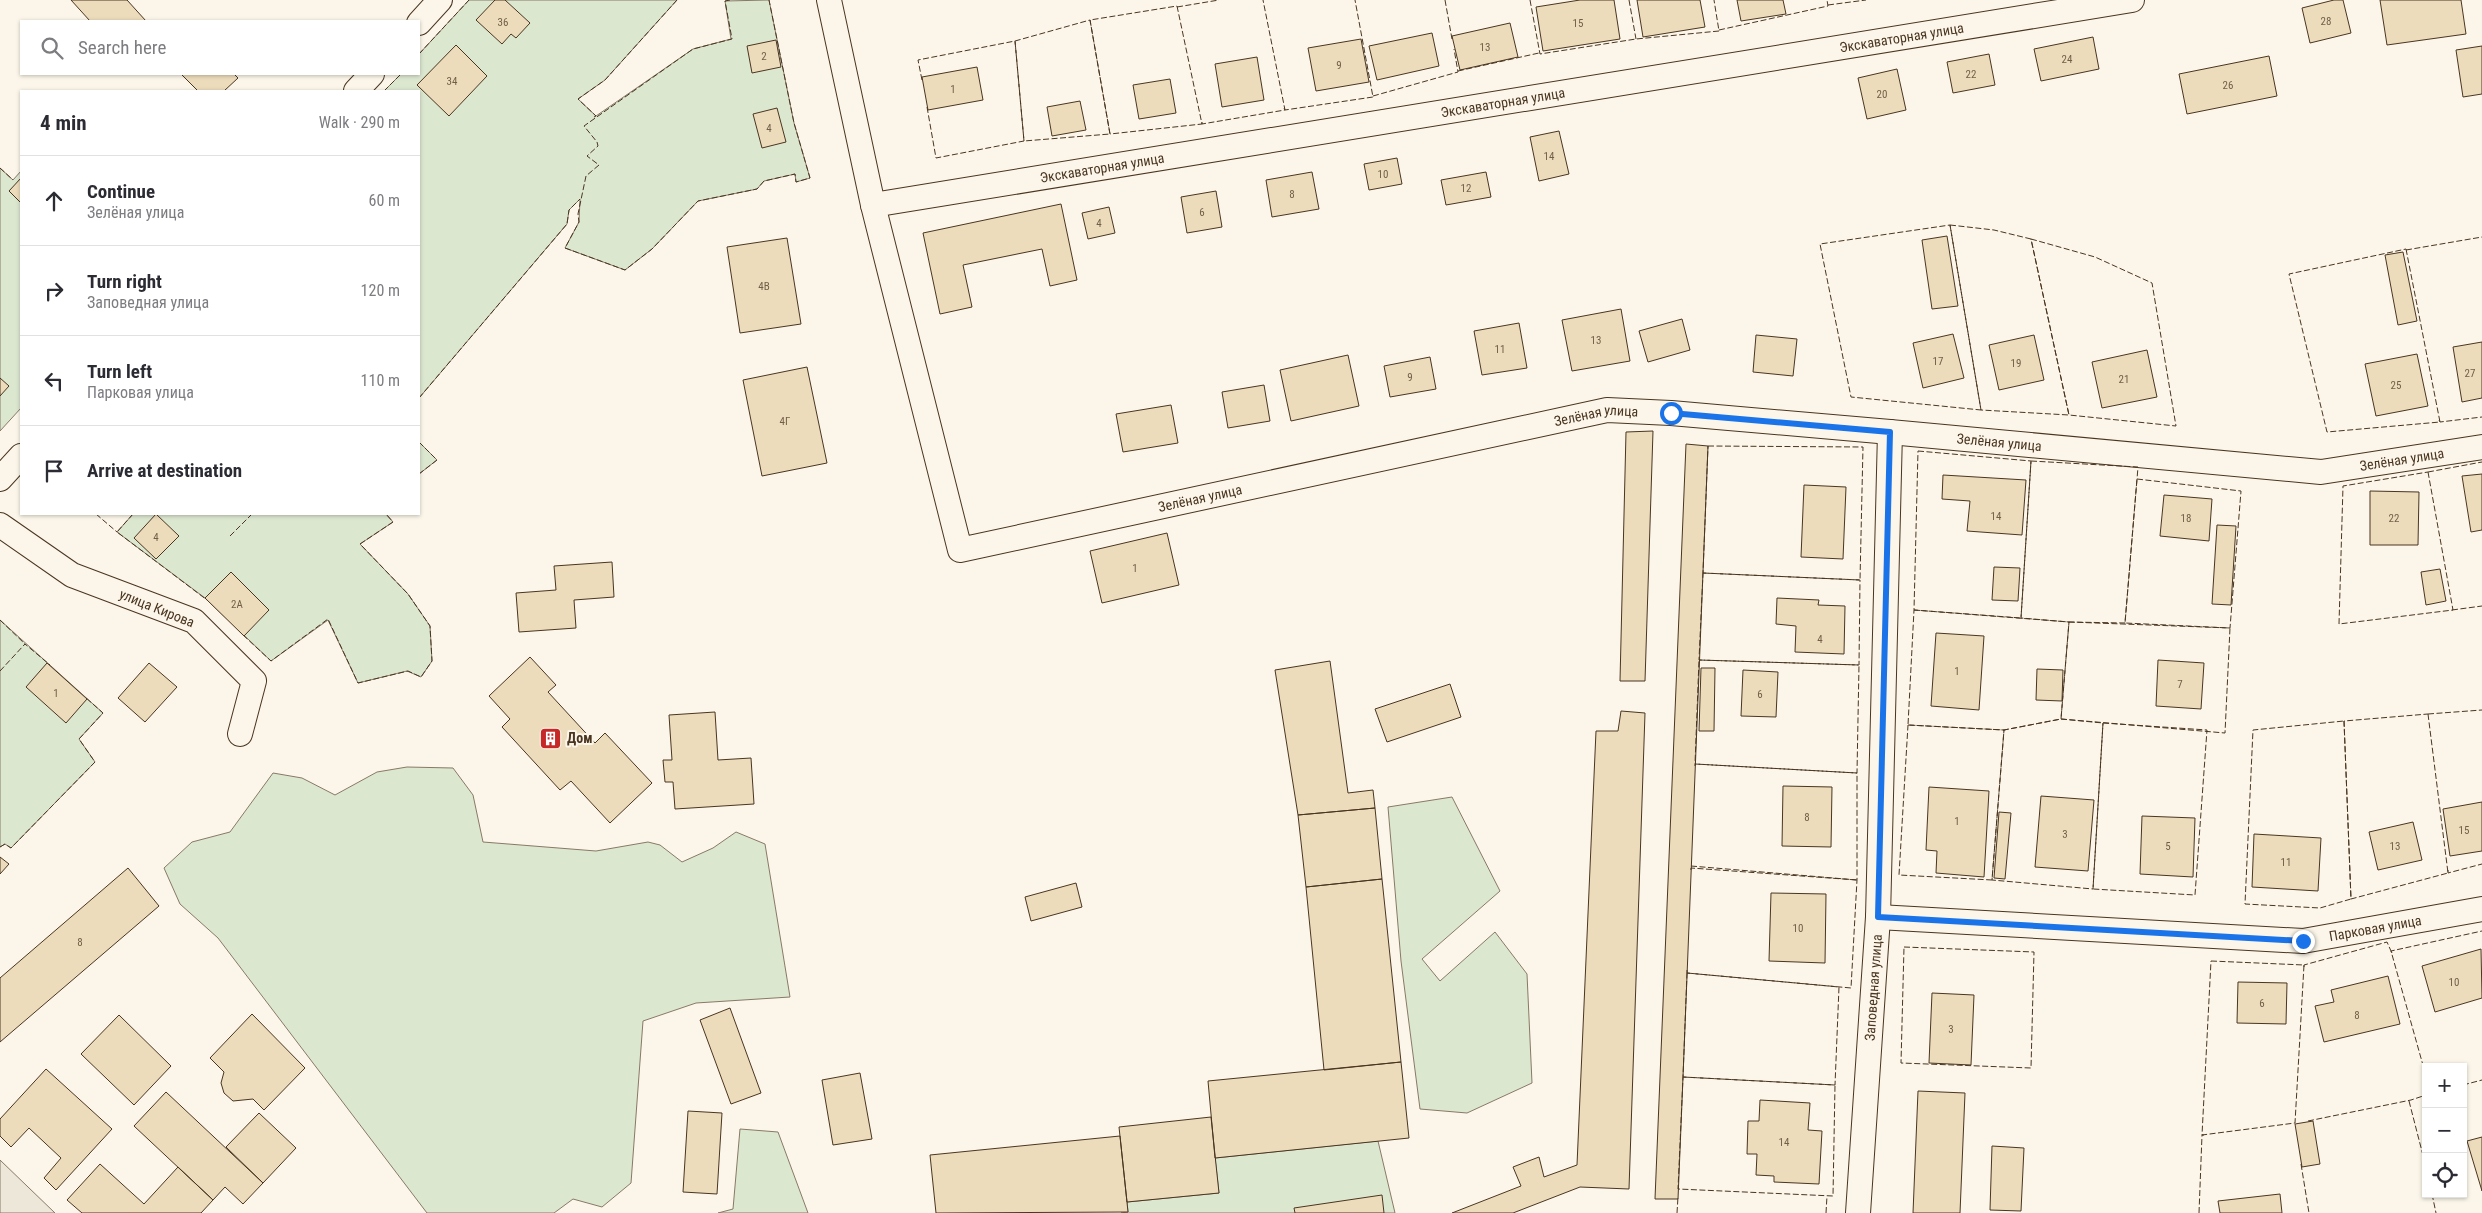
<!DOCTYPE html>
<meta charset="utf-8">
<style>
:root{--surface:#fff;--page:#f2f2f3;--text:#2b2b33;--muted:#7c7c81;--line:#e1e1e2}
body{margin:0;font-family:"Roboto Condensed",sans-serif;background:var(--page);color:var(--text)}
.controls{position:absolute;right:15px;bottom:15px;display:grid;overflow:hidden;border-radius:0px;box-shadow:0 1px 4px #0004}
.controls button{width:45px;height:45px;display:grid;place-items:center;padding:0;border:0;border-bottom:1px solid var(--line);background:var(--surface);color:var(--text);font:25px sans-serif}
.stop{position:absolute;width:15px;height:15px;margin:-11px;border:4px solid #1a73e8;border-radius:50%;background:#fff}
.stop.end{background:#1a73e8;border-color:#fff;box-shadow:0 1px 5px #0008}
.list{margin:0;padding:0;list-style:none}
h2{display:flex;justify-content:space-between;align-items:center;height:65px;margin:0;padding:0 20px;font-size:21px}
h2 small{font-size:16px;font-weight:400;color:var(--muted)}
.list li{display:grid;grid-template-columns:32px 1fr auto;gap:15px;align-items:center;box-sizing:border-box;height:90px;padding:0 20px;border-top:1px solid var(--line)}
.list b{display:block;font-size:19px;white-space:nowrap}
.list p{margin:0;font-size:16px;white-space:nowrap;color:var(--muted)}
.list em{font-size:16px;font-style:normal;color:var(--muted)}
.icon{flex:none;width:28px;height:28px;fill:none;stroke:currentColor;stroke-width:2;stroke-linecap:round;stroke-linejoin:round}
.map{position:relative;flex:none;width:2482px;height:1213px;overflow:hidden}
.search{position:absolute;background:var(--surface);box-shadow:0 1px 4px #0004;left:20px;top:20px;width:400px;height:55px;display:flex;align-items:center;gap:12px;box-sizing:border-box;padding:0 18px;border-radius:0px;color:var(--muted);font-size:19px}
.panel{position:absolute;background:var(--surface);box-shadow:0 1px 4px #0004;left:20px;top:90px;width:400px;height:425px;border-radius:0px}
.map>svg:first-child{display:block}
.green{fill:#dce7d0;stroke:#887966}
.parking{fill:#ede7d9;stroke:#887966}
.building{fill:#ecdcbc;stroke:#4a3520}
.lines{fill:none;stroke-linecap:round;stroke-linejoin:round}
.minor-casing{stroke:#4a3520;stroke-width:26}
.minor{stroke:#fbf6e9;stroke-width:24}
.fence{stroke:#4a3520;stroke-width:1;stroke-dasharray:6 2.5;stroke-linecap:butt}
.route{stroke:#1a73e8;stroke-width:6}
.labels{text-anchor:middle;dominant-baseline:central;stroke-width:4;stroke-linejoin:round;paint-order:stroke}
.number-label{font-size:11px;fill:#725f47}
.street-label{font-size:14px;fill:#4a3520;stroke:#fbf6e9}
.poi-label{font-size:14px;font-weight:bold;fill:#4a3520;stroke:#fbf6e9;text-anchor:start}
</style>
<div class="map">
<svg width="2482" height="1213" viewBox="0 0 2482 1213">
<rect width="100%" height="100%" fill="#fbf6e9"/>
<path class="green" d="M469,0H677L605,80L578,99L596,116L693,49L731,39L725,1L769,0L794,123L810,178L796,182L795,174L764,181L757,189L698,201L652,249L625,270L565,248L579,222L580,199L569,210L567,224L419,398V91H384L401,74H419V54Z
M0,168L13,180L21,171V408L0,431Z
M419,442L437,460L419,474Z
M133,514H386L393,522L360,544L408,594L430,626L432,661L421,677L407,671L358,683L328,620L271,661L205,598L117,532Z
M0,620L103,713L79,739L95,762L11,848L5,844L0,847Z
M407,767L453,768L473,795L483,842L596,851L648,842L660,845L682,862L713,848L736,832L765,844L790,997L696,1003L643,1021L631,1183L602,1207L573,1199L554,1213H427L218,938L180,904L164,868L192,842L230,832L273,773L302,778L335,795L377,772Z
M1452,797L1500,891L1422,959L1440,981L1495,932L1527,974L1532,1083L1467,1113L1420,1109L1401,961L1388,807Z
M740,1129L778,1132L808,1213H718L733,1209Z
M1378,1141L1395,1213H1121L1128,1212L1127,1202L1219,1193L1215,1158Z"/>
<path class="parking" d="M0,1160L55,1213H0Z"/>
<path class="building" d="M71,0H127L146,21H90Z
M495,0H505L530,23L516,38L511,34L502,44L476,20Z
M1580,0H1614L1620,39L1543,51L1536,7Z
M1637,0H1700L1705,27L1643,37Z
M1737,0H1783L1786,14L1741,21Z
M2334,0H2343L2351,33L2310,43L2302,8Z
M2380,0H2461L2466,34L2387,45Z
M1510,23L1518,57L1460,70L1452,36Z
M1432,33L1439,66L1377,80L1369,46Z
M2093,37L2099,69L2041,81L2034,49Z
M1361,39L1369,82L1316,91L1308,48Z
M776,40L781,67L752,73L747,46Z
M456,45L487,76L449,116L417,85Z
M2482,46V94L2463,97L2456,50Z
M1989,54L1995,85L1953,93L1947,62Z
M2269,56L2277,96L2187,114L2179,74Z
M1257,57L1264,100L1222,107L1215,64Z
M977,67L983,100L928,110L922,77Z
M1897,69L1906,110L1867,119L1858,78Z
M181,74H234L238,78L224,91H198Z
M1170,79L1176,113L1139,119L1133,85Z
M1080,101L1086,130L1052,136L1047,107Z
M777,108L786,142L762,148L753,114Z
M1559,131L1569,174L1539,181L1530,137Z
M1397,158L1402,184L1369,190L1364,164Z
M1312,172L1319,209L1272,217L1266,180Z
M1486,172L1491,197L1446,205L1441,180Z
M21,178V203L9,191Z
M1216,191L1222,227L1187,233L1181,197Z
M1061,204L1077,280L1050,286L1042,249L963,265L972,307L940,314L923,233Z
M1109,207L1115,233L1088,239L1082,213Z
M1947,236L1958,306L1932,309L1922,240Z
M787,238L801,324L740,333L727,247Z
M2403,252L2417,321L2398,325L2385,255Z
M1621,309L1630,361L1572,371L1562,320Z
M1682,319L1690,350L1648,362L1639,331Z
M1519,323L1527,368L1482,375L1474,331Z
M1953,334L1964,378L1923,388L1913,343Z
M1756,335L1797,339L1793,376L1753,372Z
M2034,335L2044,380L1999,390L1989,345Z
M2482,342V398L2462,402L2453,347Z
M2147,350L2157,397L2102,408L2092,362Z
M2417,354L2428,406L2376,416L2365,364Z
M1348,355L1359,406L1291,421L1280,370Z
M1430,357L1436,389L1390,397L1384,366Z
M807,367L827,463L762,476L743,380Z
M0,378L9,386L0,396Z
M1264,385L1270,421L1228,428L1222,392Z
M1171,405L1178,443L1123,452L1116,414Z
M1653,431L1645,681H1620L1626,432Z
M1686,444L1708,446L1683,1077L1678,1199H1655Z
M2482,474V530L2471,532L2462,476Z
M1943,475L2026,480L2022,535L1967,531L1970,501L1942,499Z
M1804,485L1846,487L1843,559L1801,557Z
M2370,491L2419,492L2418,545H2370Z
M2164,495L2212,499L2209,541L2160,536Z
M156,514L179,536L156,559L134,538Z
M2217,525L2236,526L2231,605L2212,604Z
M1167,533L1179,585L1102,603L1090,551Z
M612,562L614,597L574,600L576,628L519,632L516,593L556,590L554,566Z
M1994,567L2020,568L2018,601L1992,600Z
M2440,569L2446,601L2426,605L2421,572Z
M231,572L269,610L244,636L205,598Z
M1777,598L1819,600L1818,605L1845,606L1844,654L1795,652L1796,626L1776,624Z
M1936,633L1984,636L1979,710L1931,706Z
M530,657L556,685L548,692L595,743L605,733L652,783L610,823L571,781L560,790L502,727L510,719L489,696Z
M2158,660L2204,663L2201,709L2156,706Z
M1330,661L1348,793L1373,790L1375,808L1298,815L1275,670Z
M47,663L87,699L66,723L26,687Z
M149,663L177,687L145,722L118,698Z
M1701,668H1715L1714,731H1699Z
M2037,669L2063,670L2062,701L2036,700Z
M1743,670L1778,672L1776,717L1741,716Z
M1450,684L1461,717L1387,742L1375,709Z
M1621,711L1645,713L1629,1189L1580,1187L1513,1213H1452L1521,1186L1513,1167L1539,1157L1544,1177L1577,1165L1596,731H1618Z
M715,712L718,760L751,758L754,804L675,809L673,782H665L663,760H672L669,715Z
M1783,786L1832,787L1831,847L1782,846Z
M1929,787L1989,791L1984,877L1936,873L1937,851L1926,850Z
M2041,796L2094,800L2088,871L2035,867Z
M2482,802V851L2450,856L2443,809Z
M1375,808L1382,879L1306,887L1298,815Z
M1999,812L2011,813L2005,879L1994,878Z
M2142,816L2195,818L2193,877L2140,874Z
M2413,822L2422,860L2378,870L2369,832Z
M2254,834L2321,838L2318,891L2252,887Z
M0,857L9,864L0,874Z
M128,868L159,906L0,1042V978Z
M1382,879L1401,1062L1324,1070L1306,887Z
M1076,883L1082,907L1031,921L1025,897Z
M1771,893L1826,894L1825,963L1769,961Z
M2481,949L2482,998L2435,1012L2422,966Z
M2388,976L2400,1024L2324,1042L2315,1006L2334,1002L2331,990Z
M2238,982L2287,983L2286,1024L2237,1023Z
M1932,993L1974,995L1971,1065L1929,1063Z
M730,1008L761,1093L731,1104L700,1020Z
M252,1014L305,1068L264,1110L253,1099L233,1101L224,1093L221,1083L224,1072L210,1058Z
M119,1015L171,1066L134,1105L81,1054Z
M1401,1062L1409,1138L1215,1158L1208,1081Z
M46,1069L112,1129L56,1190L44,1178L61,1158L29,1128L11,1147L0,1136V1119Z
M860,1073L872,1139L833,1145L822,1080Z
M1918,1091L1965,1093L1960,1213H1913Z
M166,1092L263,1183L243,1204L225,1187L213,1200L134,1126Z
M1760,1100L1810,1103L1808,1130L1822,1131L1819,1184L1774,1182V1176L1756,1175L1757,1154H1747L1748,1121H1759Z
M688,1111L722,1113L717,1194L683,1192Z
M259,1113L296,1148L263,1183L226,1147Z
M1211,1117L1219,1193L1127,1202L1119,1127Z
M2313,1121L2320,1164L2302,1167L2295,1124Z
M1120,1136L1128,1212L936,1213L930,1155Z
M2482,1137V1191L2467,1141Z
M1992,1146L2024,1148L2021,1211L1990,1210Z
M100,1164L144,1204L178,1167L213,1200L201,1213H82L67,1200Z
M2280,1194L2282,1213H2220L2218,1201Z
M1382,1195L1384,1213H1295L1294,1208Z"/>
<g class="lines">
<defs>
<g id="minor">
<path id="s1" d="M829,0L873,205L960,550L1607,410L1671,413L1890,432L2321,472L2482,447"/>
<path d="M419,23L440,0"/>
<path d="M356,91L372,74"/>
<path id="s2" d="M873,205L2132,0"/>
<path d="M0,479L21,456"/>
<path d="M0,525L72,575L194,621L254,681L240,734"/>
<path id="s3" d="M1878,917L2303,941L2482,909"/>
<path id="s4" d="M1858,1213L1878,917L1890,432"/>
</g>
</defs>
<use href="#minor" class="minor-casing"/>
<use href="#minor" class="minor"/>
<path class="fence" d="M730,0L725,1L732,39L693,49L584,126L597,142L598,146L587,156L599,165L586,176L578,214L579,222L565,248L625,270L652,249L698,201L757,189L764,181L795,174L796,182L810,178L794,123L769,0
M1445,0L1452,39
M1530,0L1540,54L1636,39L1719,31L1714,0
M1629,0L1636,39
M1828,5L1866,0
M1177,6L1202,124L1110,134L1090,20Z
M1177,7L1219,0
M1719,30L1828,6L1827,0
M419,54L469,0
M1458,71L1539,53
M922,80L918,60L1015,41L1090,20L1110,134L1024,141L1015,41
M384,91L401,74
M1373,96L1458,72L1454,49
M927,107L936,158L1024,141L1015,41
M1284,108L1285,110L1373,97L1355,0
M594,117L596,116L578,99L605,80L677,0
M1202,122V124L1285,110L1263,0
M0,168L13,180
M1950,225L1981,410L1851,397L1820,244Z
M1950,225L1994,230L2031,239L2069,415L1981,410Z
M2031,239L2095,257L2152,283L2176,426L2069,415Z
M2406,249L2440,422L2327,432L2289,274Z
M2406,250L2482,237
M419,398L567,224L569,210L580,199
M2439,420L2440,422L2482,417
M419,442L437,460L419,474
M1708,446L1863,447L1860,580L1703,573Z
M1918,451L2031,461L2021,618L1914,610Z
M2031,461L2138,467L2125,623L2069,622L2021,618Z
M2428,472L2453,610L2339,624L2343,486Z
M2428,472L2482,462
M2137,479L2241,491L2230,628L2125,623Z
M96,514L117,532
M133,514L117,532L207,600
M230,536L252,514
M1703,573L1860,580L1859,665L1699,660Z
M1914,610L2069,622L2061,719L2004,730L1908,725Z
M2452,610L2482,606
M0,620L25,644L24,645
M2069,622L2230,628L2225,733L2061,719Z
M243,635L271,661L328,619L358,683L408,671L421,677L432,661L430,626L408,594L360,544L393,522L386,514
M1699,660L1859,665L1857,773L1695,764Z
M0,671L25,644L50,665
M2428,714L2448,873L2351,899L2344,721Z
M2428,714L2482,710
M2061,719L2103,723L2093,889L1992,880L2004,730Z
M2344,721L2351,899L2320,908L2245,904L2253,730Z
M2103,723L2207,730L2195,895L2093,889Z
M1908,725L2004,730L1992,880L1899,875Z
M0,847L5,844L11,848L95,762L79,739L103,713L85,697
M1691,866L1857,880
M1691,870V868L1857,880
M2448,870V873L2482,864
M1904,947L2034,952L2031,1068L1901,1063Z
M2392,953L2391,951L2482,931
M2211,961L2304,965L2295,1123L2202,1135Z
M2304,967V965L2387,942L2391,951L2426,1076
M1687,970V973L1851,988L1857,880V773L1695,764V766
M1687,973L1839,987L1835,1085L1683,1077Z
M1683,1077L1835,1085L1833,1196L1678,1189Z
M2463,1085L2482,1080
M2409,1101L2426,1167
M2308,1121L2411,1100L2426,1095
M2301,1164L2309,1213
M2432,1194L2436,1213
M1677,1213L1678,1197
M1826,1213L1827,1196
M2199,1213L2202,1135H2204"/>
</g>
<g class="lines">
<path class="route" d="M1671,413L1890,432L1878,917L2303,941"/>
</g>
<defs>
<symbol id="building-square" viewBox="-11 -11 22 22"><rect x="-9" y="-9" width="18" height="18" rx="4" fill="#c62828" stroke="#fbf6e9"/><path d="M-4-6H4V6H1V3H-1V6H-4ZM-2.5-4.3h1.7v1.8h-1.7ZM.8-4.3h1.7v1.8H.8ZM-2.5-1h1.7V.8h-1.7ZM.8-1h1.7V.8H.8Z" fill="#fff"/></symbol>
</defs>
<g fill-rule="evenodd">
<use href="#building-square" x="538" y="726" width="25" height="25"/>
</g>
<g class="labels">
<g class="number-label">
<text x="2326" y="21">28</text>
<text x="503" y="22">36</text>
<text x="1578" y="23">15</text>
<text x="1485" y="47">13</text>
<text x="764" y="56">2</text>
<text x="2067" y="59">24</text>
<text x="1339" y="65">9</text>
<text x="1971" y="74">22</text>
<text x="452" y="81">34</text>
<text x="2228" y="85">26</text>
<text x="953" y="89">1</text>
<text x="1882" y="94">20</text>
<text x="769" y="128">4</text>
<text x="1549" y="156">14</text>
<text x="1383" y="174">10</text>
<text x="1466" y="188">12</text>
<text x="1292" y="194">8</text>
<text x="1202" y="212">6</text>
<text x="1099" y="223">4</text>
<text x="764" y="286">4В</text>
<text x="1596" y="340">13</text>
<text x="1500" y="349">11</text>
<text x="1938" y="361">17</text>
<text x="2016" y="363">19</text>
<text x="2470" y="373">27</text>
<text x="1410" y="377">9</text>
<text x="2124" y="379">21</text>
<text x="2396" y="385">25</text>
<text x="785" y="421">4Г</text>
<text x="1996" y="516">14</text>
<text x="2186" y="518">18</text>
<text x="2394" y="518">22</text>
<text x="156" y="537">4</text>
<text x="1135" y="568">1</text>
<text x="237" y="604">2А</text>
<text x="1820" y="639">4</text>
<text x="1957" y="671">1</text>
<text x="2180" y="684">7</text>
<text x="56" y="693">1</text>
<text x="1760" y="694">6</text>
<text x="1807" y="817">8</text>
<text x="1957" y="821">1</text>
<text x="2464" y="830">15</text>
<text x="2065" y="834">3</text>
<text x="2168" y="846">5</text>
<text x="2395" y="846">13</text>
<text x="2286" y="862">11</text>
<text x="1798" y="928">10</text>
<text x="80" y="942">8</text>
<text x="2454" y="982">10</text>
<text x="2262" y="1003">6</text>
<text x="2357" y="1015">8</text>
<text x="1951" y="1029">3</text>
<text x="1784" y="1142">14</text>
</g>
<g class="street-label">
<text stroke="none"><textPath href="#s2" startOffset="1042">Экскаваторная улица</textPath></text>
<text stroke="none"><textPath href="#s2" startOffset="638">Экскаваторная улица</textPath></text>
<text stroke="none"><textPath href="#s2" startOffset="232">Экскаваторная улица</textPath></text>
<text stroke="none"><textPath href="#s1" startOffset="1216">Зелёная улица</textPath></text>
<text stroke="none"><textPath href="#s1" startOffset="1621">Зелёная улица</textPath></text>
<text stroke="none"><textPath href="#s1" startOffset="2026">Зелёная улица</textPath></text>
<text stroke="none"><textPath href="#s1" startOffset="811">Зелёная улица</textPath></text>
<text transform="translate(157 608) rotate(22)">улица Кирова</text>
<text stroke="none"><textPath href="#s3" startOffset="499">Парковая улица</textPath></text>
<text stroke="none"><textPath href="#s4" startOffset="226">Заповедная улица</textPath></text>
</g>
<g class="poi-label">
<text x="567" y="738">Дом</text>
</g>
</g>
</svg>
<div class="controls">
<button>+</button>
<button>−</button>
<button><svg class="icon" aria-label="locate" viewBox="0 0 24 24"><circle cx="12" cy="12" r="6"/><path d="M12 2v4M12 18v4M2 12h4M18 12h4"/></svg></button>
</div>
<div class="stop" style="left:1671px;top:413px"></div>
<div class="stop end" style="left:2303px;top:941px"></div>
<div class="search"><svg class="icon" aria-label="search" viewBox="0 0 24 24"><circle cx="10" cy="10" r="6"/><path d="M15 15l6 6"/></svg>Search here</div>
<section class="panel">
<h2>4 min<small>Walk · 290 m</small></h2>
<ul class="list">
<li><svg class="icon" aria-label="ahead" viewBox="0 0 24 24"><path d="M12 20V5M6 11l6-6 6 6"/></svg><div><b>Continue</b><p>Зелёная улица</p></div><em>60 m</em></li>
<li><svg class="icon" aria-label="right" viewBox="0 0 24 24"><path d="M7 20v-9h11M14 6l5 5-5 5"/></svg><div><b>Turn right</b><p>Заповедная улица</p></div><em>120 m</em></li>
<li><svg class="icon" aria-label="left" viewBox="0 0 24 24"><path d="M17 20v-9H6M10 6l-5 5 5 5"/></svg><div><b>Turn left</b><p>Парковая улица</p></div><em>110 m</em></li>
<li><svg class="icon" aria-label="arrive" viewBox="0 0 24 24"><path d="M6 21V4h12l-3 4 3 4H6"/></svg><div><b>Arrive at destination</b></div></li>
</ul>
</section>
</div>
